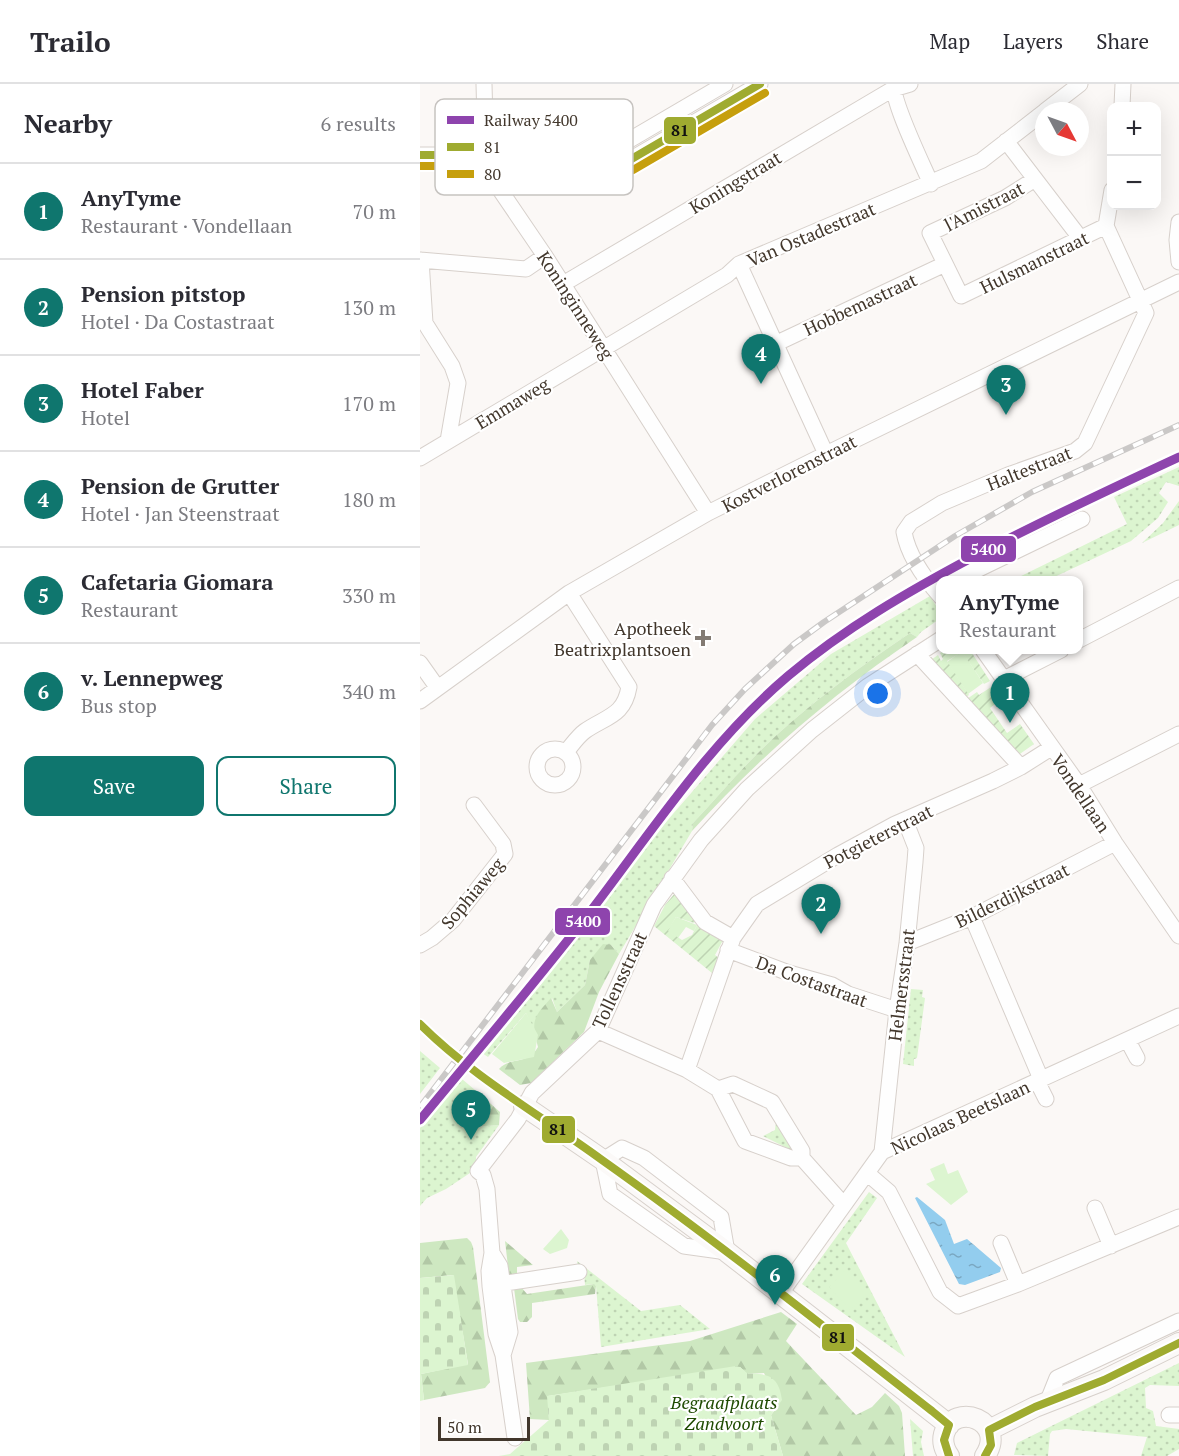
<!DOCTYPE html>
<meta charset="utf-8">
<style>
:root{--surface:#fff;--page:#f2f2f3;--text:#2b2b33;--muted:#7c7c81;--line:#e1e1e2;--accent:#0f766e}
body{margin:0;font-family:"PT Serif",serif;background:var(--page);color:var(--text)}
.controls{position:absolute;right:18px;top:18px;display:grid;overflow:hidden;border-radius:12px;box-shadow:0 6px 24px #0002}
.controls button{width:54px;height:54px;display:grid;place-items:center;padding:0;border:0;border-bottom:2px solid var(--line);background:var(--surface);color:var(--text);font:30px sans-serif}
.compass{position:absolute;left:615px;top:18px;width:54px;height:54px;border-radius:50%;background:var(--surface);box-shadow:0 6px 24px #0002;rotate:131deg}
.scale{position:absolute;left:18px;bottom:15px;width:92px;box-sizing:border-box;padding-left:6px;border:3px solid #42372c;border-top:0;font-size:16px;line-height:21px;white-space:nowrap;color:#42372c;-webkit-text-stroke:4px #fff;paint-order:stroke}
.you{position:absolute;left:458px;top:610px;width:21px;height:21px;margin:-15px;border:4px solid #fff;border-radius:50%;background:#1a73e8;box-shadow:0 0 0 9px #1a73e833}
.badge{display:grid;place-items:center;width:39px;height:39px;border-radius:50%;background:var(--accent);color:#fff;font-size:20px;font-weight:700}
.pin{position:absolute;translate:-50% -50px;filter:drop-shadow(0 2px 3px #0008)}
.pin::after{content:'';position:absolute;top:32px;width:21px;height:18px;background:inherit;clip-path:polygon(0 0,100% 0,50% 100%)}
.popup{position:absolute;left:516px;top:492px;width:147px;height:78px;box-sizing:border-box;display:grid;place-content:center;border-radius:12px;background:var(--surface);filter:drop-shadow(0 2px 4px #0005);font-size:20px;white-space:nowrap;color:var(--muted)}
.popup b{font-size:22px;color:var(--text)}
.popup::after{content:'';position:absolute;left:50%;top:100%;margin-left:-12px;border:12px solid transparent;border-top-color:var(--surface)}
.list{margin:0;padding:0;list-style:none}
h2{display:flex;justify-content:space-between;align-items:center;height:78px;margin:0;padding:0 24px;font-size:26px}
h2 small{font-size:20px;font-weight:400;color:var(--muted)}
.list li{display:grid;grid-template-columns:39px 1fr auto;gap:18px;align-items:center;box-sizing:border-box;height:96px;padding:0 24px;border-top:2px solid var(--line)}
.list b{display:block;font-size:22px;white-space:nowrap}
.list p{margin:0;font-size:20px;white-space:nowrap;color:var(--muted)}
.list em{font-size:20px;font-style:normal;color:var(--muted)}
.actions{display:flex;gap:12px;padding:18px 24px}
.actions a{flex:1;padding:14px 0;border:2px solid var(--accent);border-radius:12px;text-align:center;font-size:21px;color:var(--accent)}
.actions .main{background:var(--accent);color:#fff}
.map{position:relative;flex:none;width:759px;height:1372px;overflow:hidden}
header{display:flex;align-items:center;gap:36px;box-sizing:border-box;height:84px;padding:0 30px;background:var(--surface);border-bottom:2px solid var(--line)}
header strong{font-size:28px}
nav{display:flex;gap:33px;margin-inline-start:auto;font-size:21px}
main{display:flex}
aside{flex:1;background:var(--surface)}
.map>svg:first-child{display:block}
.grass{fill:url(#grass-dots)}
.forest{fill:url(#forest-firs)}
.cemetery{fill:url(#cemetery-stones)}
.park{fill:#dcf5d0}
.garden{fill:url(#garden-furrows)}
.water{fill:url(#water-ripples)}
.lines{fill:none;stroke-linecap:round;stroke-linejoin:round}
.street-casing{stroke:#d7d0cb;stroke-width:17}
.secondary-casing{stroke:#d7d0cb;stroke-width:22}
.street{stroke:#fefefe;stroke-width:15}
.secondary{stroke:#fbf9f8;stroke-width:20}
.rail-casing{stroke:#cac8c7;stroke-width:6}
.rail{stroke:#fff;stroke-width:4;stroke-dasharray:11;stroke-linecap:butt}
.bus-1-casing{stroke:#fff;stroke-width:12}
.bus-2-casing{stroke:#fff;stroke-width:12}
.bus-1{stroke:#9fab30;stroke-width:8}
.bus-2{stroke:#c69f0d;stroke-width:8}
.rail-1-casing{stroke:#fff;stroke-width:14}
.rail-1{stroke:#8e44ad;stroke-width:9}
.poi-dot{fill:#837b73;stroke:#fff;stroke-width:2}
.labels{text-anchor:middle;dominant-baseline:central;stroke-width:4.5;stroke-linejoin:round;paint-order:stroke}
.street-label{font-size:18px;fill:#42372c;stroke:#fff}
.poi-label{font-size:18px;fill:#42372c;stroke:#fff;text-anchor:end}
.park-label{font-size:18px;font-style:italic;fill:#1e4a01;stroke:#fff}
.key{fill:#fff;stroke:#c6c3c0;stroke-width:1.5}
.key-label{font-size:16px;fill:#42372c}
.line-badge{stroke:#fff;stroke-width:2}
.badge-label{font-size:16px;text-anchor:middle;font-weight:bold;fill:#fff}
.pale-badge-label{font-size:16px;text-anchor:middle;font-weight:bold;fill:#111}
</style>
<header>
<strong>Trailo</strong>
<nav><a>Map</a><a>Layers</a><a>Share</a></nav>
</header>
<main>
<aside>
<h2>Nearby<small>6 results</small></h2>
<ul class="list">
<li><span class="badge">1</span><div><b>AnyTyme</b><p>Restaurant · Vondellaan</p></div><em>70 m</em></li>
<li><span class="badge">2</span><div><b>Pension pitstop</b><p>Hotel · Da Costastraat</p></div><em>130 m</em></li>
<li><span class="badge">3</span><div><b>Hotel Faber</b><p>Hotel</p></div><em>170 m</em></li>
<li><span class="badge">4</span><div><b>Pension de Grutter</b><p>Hotel · Jan Steenstraat</p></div><em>180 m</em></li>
<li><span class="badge">5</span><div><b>Cafetaria Giomara</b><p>Restaurant</p></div><em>330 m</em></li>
<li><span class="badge">6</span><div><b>v. Lennepweg</b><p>Bus stop</p></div><em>340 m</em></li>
</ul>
<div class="actions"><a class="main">Save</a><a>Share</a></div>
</aside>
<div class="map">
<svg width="759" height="1372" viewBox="0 0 759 1372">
<defs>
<pattern id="grass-dots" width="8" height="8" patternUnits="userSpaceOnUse" patternTransform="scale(1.5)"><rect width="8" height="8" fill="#dcf5d0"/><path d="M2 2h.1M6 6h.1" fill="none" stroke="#bed3b3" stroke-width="1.8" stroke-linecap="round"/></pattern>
<pattern id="forest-firs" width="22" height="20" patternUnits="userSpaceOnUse" patternTransform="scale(1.5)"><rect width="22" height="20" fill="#cee8c1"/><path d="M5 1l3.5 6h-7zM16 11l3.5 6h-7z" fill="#b2c8a6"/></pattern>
<pattern id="cemetery-stones" width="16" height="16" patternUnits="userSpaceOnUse" patternTransform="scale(1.5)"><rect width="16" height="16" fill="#dcf5d0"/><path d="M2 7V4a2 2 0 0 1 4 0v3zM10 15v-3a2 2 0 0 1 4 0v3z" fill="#bed3b3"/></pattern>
<pattern id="garden-furrows" width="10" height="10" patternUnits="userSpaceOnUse" patternTransform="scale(1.5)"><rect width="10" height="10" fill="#dcf5d0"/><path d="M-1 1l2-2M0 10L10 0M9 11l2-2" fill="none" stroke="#bed3b3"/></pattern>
<pattern id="water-ripples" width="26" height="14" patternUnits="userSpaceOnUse" patternTransform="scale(1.5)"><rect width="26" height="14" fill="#93cdee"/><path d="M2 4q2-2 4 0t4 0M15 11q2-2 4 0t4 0" fill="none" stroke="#7aa7c1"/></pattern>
</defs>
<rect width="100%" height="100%" fill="#fbf8f6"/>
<path class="grass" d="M759,383V402L746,398L739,409L748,418L738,434L711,457L628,496H593L707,440L694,413Z
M759,417V441L722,459L743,439Z
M510,512L520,528L518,536L501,548L497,553L490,549C438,584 387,621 342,665C318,688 296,715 273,739L272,747L199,870L191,861L170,876L165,901L137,928L132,914L114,947L106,929L68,973L62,969L221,767L335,635L411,570Z
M491,905L503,906L502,913L505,914L497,974L494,975V982L483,980Z
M0,967L20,984L0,1010Z
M42,995L55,1006L48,1015L40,1044L79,1041L56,1073V1085L26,1105L7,1114L0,1122V1044Z
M356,1037L377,1062L370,1069L369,1065L343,1052L355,1046Z
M449,1108L457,1114L426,1159L485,1273L382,1200Z
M157,1177L221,1227L260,1221L290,1245L181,1263L176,1202L173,1200L165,1201L164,1187L158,1183Z
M759,1279V1302L730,1301L725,1304L726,1324L733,1327L736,1342L759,1345V1365L747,1372H721L727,1353L646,1345L632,1347L630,1350L628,1372L594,1371L597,1359Z
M490,1335L503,1347L501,1358L504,1372H493Z"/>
<path class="forest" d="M490,549L497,553C414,609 339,673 272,747L273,739C296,715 318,688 342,665C387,621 438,584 490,549Z
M183,860L191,861L199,870L179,908L164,948L111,999L100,1001L79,985C90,972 107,982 118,963C111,936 113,934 131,914L137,928L165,901L170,876Z
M55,1006L80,1028L79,1041L40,1044L48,1014Z
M47,1154L51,1158L53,1163L70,1298L65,1304L4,1316L1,1290L48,1280L33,1191L0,1194V1159Z
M85,1157L113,1181L97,1183V1190L89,1191Z
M174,1200L176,1202L175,1210L112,1219V1233L107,1238H100L98,1235L94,1204L101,1203L107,1210Z
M361,1228L377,1240L366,1257L436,1331L452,1323L465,1309L479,1322L482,1329L485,1372H363L351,1331L359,1321L344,1289L327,1290L320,1283L128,1312L129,1336L110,1335L106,1279L270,1257Z"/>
<path class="cemetery" d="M34,1191L48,1281L1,1290L4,1316L0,1317V1194Z
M316,1282L320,1283L328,1290C349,1289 359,1293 362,1316L351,1331L363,1372H79L90,1370L129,1336L127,1312Z"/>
<path class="park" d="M542,567L563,599L548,610L527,578Z
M256,833L277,841L274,847L266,843L258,854L247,847Z
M106,929L118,951L114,973L84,979L72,970Z
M524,1079L528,1090L538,1086L548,1108L531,1121L506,1100L515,1096L510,1085Z
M141,1145L149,1156L147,1164L130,1170L123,1165Z
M424,1187L446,1211L430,1226L409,1203Z"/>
<path class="garden" d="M526,566H550L570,597L564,600L542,568L527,577L549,611L543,615L508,578L518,571L521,577L523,575L520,569Z
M574,601L583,614L570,624L587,649L600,640L614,660L597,672L544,617L557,608L559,611Z
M256,808L278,835L274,839L256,833L248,847L262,856L272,851L277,841L306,855L305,858H302L295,871L299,874L292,889L234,842L245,821Z"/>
<path class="water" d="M497,1113L525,1136L534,1160L547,1155L581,1184L580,1188L545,1201L539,1200L495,1114Z"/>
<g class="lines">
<defs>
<path id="street" d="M64,0L66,74L74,97L125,172L288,429
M474,0C471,16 503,81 511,100
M702,22L703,0
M625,27L660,0
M586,57L661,155
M0,71H42L95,77L107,84L176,89L208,77L340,0
M107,84L129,63L189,68L305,0
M615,95L585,114L510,149L541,212L686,142
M759,138L757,156L759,178
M0,176L106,185L125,172
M1,176L5,239L32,282L38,299L28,357
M319,180L406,370
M143,200L456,15L473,5L490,0
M355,260L525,180
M0,374L307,191L319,180L561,77L624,28
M536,496L662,435
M521,513C505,495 488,471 484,448L491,438L522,419L588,391L655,367L665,359L726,229L686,142L692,106
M659,556L759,504
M563,566L659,701L695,759L759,852
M497,570L601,683
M0,579L17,603
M584,595L641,566
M0,617L149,509L288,429L406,370L759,198
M117 683a18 18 0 1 1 36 0a18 18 0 1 1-36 0Z
M146,668C152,661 158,652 165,647C187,632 204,632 209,603L149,509
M659,701L759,650
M252,794L285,838L313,854
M552,833L621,995
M487,859L552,833L695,759
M0,861L12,854L33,836L85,770L83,760L54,721
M308,866L369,889L412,901L428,910L477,926
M178,947L267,986L298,1005L325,1057L371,1074H382
M708,957L717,974
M267,986L313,854L337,820L418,771L475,740L573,697L601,683L631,664
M617,997L626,1015
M298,1005L313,1000L352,1018L382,1067V1074L424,1121
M202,1064L224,1074L301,1133L307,1168L264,1162L190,1110L183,1076Z
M462,1068L759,932
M448,1090L469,1108L520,1208L538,1222L598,1200L759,1133
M675,1124L691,1162
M581,1159L598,1200
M72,1169L80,1182L90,1248L83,1271
M73,1201L159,1188
M361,1209L462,1068L477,926L487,859L495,778L496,764L485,736
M627,1319L637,1294L759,1237
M749,1331H759
M95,1354L83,1271L76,1250L70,1202L69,1187L72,1169L67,1105L63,1091L58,1087L98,1035L112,1009L178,947L234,821L281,756L327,705L392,646L448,602L521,555"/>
<path id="secondary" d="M104,1022L183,1076L307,1168L529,1341
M569,1346L615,1323L684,1296L759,1259
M529,1372C524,1365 522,1358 524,1350C534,1316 588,1337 565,1372"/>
</defs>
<use href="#street" class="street-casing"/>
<use href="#secondary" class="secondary-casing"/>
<use href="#street" class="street"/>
<use href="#secondary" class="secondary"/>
<defs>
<path id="rail" d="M0,1023L292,641L325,605L374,560L404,538L535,452L612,408L759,341"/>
</defs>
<use href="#rail" class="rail-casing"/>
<use href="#rail" class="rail"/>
<defs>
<path id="bus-1" d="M0,71H42L95,77L107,84L176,89L208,77L340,0
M0,940C53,993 122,1032 182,1076C295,1156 403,1242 512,1327L529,1341L524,1356L529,1372
M565,1372L571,1361L569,1346L615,1323L684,1296L759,1259"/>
<path id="bus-2" d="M0,82H41L92,87L105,94L179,99L213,86L345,9"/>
</defs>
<use href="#bus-1" class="bus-1-casing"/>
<use href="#bus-2" class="bus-2-casing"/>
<use href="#bus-1" class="bus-1"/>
<use href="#bus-2" class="bus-2"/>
<defs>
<path id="rail-1" d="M0,1036C57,967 115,899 170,828C232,747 290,658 368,592C425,544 489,507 555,472C622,437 690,405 759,373"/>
</defs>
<use href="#rail-1" class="rail-1-casing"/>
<use href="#rail-1" class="rail-1"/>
</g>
<path class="poi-dot" d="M280 545h6v6h6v6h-6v6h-6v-6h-6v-6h6z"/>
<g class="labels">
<g class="street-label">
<text transform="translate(315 98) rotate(-31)">Koningstraat</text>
<text transform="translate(564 122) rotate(-27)">l'Amistraat</text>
<text transform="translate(391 150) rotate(-23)">Van Ostadestraat</text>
<text transform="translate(614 178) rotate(-26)">Hulsmanstraat</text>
<text transform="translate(440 220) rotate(-25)">Hobbemastraat</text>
<text transform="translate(156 221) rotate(57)">Koninginneweg</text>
<text transform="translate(92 319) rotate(-31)">Emmaweg</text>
<text transform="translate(609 384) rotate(-22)">Haltestraat</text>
<text transform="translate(369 389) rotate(-27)">Kostverlorenstraat</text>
<text transform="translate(661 709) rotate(56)">Vondellaan</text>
<text transform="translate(458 752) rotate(-27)">Potgieterstraat</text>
<text transform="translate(52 809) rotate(-50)">Sophiaweg</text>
<text transform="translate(592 811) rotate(-26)">Bilderdijkstraat</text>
<text transform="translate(199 896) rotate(-65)">Tollensstraat</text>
<text transform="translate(392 897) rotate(20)">Da Costastraat</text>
<text transform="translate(481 901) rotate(-83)">Helmersstraat</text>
<text transform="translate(540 1033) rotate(-25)">Nicolaas Beetslaan</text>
</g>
<g class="poi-label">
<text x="271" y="544">Apotheek<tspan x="271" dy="21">Beatrixplantsoen</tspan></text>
</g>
<g class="park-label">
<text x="304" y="1318">Begraafplaats<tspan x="304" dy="21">Zandvoort</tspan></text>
</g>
</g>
<rect x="15" y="15" width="198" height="96" rx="9" class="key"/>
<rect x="27" y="32" width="27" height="8" fill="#8e44ad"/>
<rect x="27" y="59" width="27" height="8" fill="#9fab30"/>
<rect x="27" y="86" width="27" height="8" fill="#c69f0d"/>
<g class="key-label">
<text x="64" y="42">Railway 5400</text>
<text x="64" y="69">81</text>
<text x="64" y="96">80</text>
</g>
<g class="line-badge">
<rect x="243" y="32" width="34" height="29" rx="6" fill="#9fab30"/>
<rect x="540" y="451" width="57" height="28" rx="6" fill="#8e44ad"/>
<rect x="134" y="823" width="57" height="29" rx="6" fill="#8e44ad"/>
<rect x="121" y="1031" width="35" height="29" rx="6" fill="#9fab30"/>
<rect x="401" y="1239" width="34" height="29" rx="6" fill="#9fab30"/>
</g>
<g class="badge-label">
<text x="568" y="471">5400</text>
<text x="163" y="843">5400</text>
</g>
<g class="pale-badge-label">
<text x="260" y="52">81</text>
<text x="138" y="1051">81</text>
<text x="418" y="1259">81</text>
</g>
</svg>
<div class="controls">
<button>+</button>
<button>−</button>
</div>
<svg class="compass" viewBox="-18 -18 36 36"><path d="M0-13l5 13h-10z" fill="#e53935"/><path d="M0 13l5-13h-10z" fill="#7c7c81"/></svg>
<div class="scale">50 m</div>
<div class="you"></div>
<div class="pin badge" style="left:590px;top:639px">1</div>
<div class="popup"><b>AnyTyme</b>Restaurant</div>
<div class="pin badge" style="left:401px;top:850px">2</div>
<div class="pin badge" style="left:586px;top:331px">3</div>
<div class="pin badge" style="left:341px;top:300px">4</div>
<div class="pin badge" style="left:51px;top:1056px">5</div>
<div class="pin badge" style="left:355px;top:1221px">6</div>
</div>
</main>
